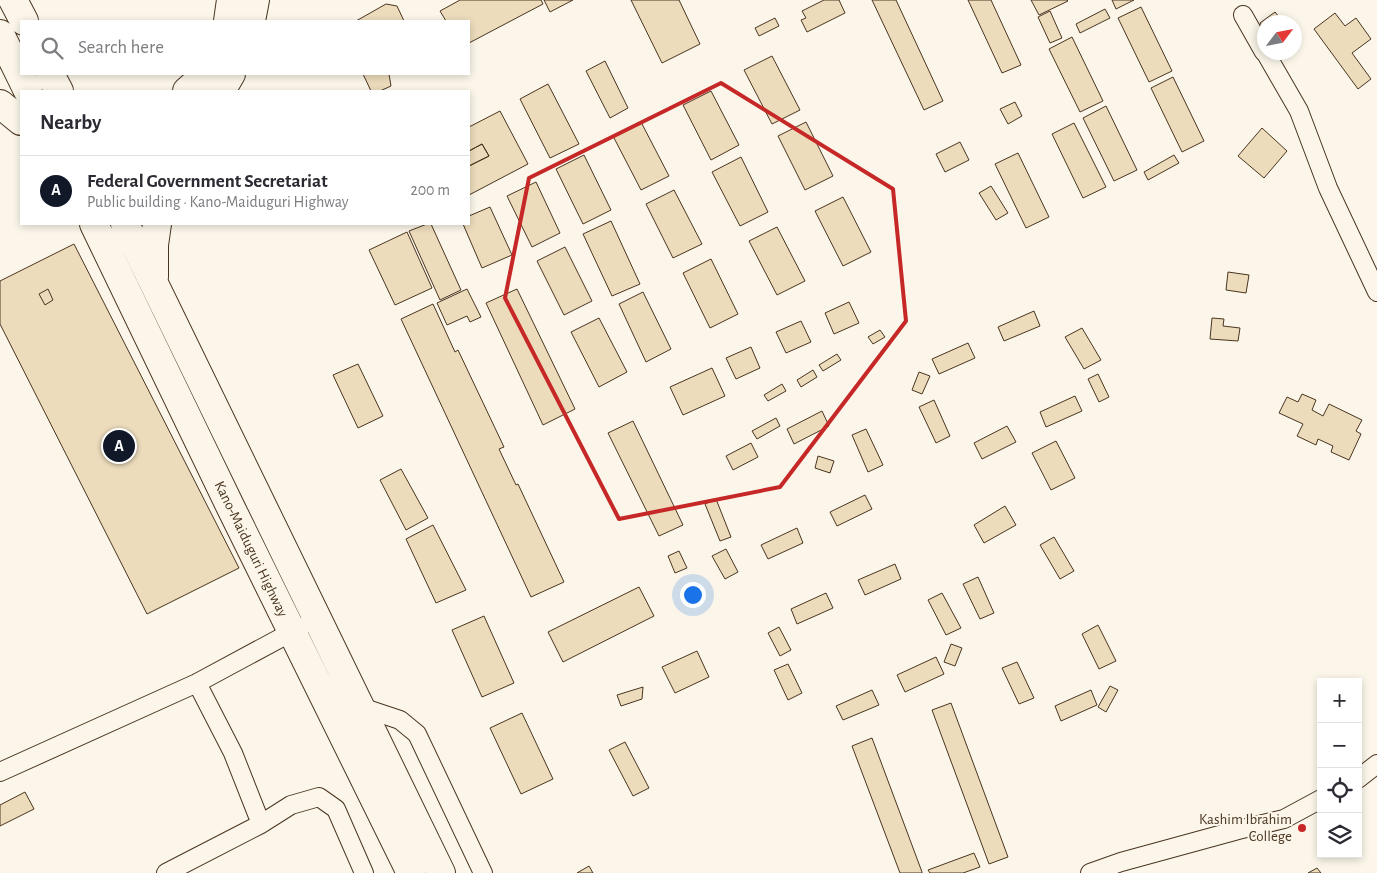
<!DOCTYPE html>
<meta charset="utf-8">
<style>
:root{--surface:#fff;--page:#f2f2f3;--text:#2b2b33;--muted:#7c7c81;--line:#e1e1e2;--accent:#111827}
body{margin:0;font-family:"Alegreya Sans",sans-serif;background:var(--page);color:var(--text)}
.controls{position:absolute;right:15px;bottom:15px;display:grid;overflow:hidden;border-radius:0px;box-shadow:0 2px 8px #0003}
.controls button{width:45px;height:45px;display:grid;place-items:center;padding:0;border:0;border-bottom:1px solid var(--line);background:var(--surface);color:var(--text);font:25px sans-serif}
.compass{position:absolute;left:1257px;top:15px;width:45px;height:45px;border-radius:50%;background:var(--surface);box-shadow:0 2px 8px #0003;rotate:58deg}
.you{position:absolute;left:692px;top:594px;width:18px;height:18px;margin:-12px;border:4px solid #fff;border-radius:50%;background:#1a73e8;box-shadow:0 0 0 8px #1a73e833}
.badge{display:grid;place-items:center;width:32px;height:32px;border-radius:50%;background:var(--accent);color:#fff;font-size:16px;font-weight:700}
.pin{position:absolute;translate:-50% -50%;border:2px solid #fff;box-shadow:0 1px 5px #0006}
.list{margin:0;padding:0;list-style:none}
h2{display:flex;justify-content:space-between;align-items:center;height:65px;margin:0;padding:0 20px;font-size:21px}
h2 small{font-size:16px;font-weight:400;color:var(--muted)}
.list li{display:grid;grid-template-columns:32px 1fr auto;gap:15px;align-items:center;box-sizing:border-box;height:70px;padding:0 20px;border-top:1px solid var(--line)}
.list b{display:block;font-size:19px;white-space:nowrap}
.list p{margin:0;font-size:16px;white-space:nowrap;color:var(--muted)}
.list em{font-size:16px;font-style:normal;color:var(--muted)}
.icon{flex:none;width:28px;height:28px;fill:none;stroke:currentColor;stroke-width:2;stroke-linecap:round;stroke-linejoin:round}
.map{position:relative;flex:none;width:1377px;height:873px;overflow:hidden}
.search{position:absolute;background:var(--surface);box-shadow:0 2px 8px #0003;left:20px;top:20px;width:450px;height:55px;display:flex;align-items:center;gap:12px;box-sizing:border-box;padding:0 18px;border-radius:0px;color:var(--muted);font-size:19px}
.panel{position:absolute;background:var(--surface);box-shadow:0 2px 8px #0003;left:20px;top:90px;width:450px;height:135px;border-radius:0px}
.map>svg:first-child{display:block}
.building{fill:#ecdcbc;stroke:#4a3520}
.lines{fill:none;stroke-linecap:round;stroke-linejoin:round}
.minor-casing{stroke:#4a3520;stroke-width:20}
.trunk-casing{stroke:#4a3520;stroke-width:30}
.minor{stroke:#fbf6e9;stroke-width:18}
.trunk{stroke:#fbf6e9;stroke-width:28}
.marked{fill:none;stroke:#c62828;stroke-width:4;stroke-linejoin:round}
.poi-dot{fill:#c62828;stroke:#fbf6e9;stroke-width:2}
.labels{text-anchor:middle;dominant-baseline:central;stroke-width:4;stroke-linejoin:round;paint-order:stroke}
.street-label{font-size:15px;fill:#4a3520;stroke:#fbf6e9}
.poi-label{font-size:15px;fill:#4a3520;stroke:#fbf6e9;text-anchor:end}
</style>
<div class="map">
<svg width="1377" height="873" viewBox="0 0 1377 873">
<rect width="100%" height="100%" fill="#fbf6e9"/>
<path class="building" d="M460,0H541L543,4L469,43V21H446L440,11Z
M544,0H573L550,12Z
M631,0H679L700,44L662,63Z
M824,0H839L845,13L807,32L801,20L806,18L802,11Z
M872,0H896L943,101L924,110Z
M968,0H991L1021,65L1002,73Z
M1031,0H1067L1068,1L1039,15Z
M1112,0H1134L1116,9Z
M386,4L397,6L404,21H356Z
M1141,7L1172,71L1149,82L1118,18Z
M1105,9L1110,18L1080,33L1076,24Z
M1050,11L1062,38L1050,43L1038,17Z
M1275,12L1283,22H1264V29L1260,23Z
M1335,13L1345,26L1356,18L1371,39L1352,53L1371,79L1358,89L1314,29Z
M775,18L779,26L759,36L755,28Z
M1072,37L1103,101L1080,112L1049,49Z
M772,56L800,110L772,124L744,70Z
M605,61L628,108L610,118L586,71Z
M363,74H389L391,86L380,91H371Z
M1173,77L1204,141L1182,152L1151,88Z
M548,84L579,144L550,158L520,99Z
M711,91L739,145L711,160L683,105Z
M1015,102L1022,116L1008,124L1000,109Z
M1106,106L1137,170L1114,181L1083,118Z
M500,111L528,164L469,195V166L489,156L482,144L469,151V127Z
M641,122L669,176L641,190L613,136Z
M806,122L833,176L805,190L778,136Z
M1074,123L1106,187L1083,198L1052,134Z
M1262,128L1287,151L1264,178L1238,156Z
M960,142L969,160L945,172L936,154Z
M482,144L489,156L469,166V151Z
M1018,153L1049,217L1026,228L995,164Z
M584,155L611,210L583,224L556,169Z
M1174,155L1179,163L1148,180L1144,172Z
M741,157L768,212L740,226L712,172Z
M536,182L560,233L532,247L507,196Z
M991,186L1008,213L996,220L979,193Z
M674,190L702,244L673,258L646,204Z
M843,197L871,252L843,266L815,211Z
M490,207L512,255L482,268L463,224H469V216Z
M611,221L640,284L612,296L583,234Z
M427,224H431L461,290L440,300L409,231Z
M777,227L805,281L777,295L749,241Z
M407,232L432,288L395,305L369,250Z
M74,244L239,568L147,614L0,324V281Z
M565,247L592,301L564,315L537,261Z
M711,259L738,314L710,328L683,273Z
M1228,272L1249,275L1246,293L1226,290Z
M48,289L53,300L45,305L39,294Z
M467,289L481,317L470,322L467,316L447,325L437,303Z
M517,289L575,409L543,425L486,303Z
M643,292L671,349L646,362L619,304Z
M849,302L859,323L834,334L825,313Z
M433,304L455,352L458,350L504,447L499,449L516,485L518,484L564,582L531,597L401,319Z
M1034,311L1040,326L1004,341L998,327Z
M599,318L627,372L599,387L571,332Z
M1212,318L1224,319L1223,326L1240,328L1238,341L1210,339Z
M801,321L811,342L786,353L776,332Z
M1082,328L1101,360L1084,369L1065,337Z
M880,330L885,337L873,344L868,337Z
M968,343L975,358L939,374L932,359Z
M751,347L760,368L736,379L726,358Z
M837,354L841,360L823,371L819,365Z
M358,364L383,416L358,428L333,375Z
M712,368L725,396L683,415L670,387Z
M813,370L817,377L801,387L797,380Z
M919,372L930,376L922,394L912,390Z
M1098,374L1109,397L1099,402L1088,379Z
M782,384L786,391L768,401L764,395Z
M1302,394L1316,400L1312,410L1323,416L1329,404L1362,420L1356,431L1361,434L1349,460L1331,452L1333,446L1318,439L1316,445L1297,436L1303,424L1279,413L1287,397L1298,402Z
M1075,396L1082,411L1046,427L1040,412Z
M934,400L950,436L936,443L919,407Z
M822,411L829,426L794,444L787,429Z
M776,418L780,426L757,439L752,431Z
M633,421L683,525L659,536L608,433Z
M1007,426L1016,442L982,459L974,443Z
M866,429L883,465L868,472L852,435Z
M1056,441L1075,478L1051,490L1032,453Z
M751,443L758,457L733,470L726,456Z
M818,456L834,461L830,473L815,468Z
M401,469L428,518L406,530L380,480Z
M865,495L872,509L837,526L830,512Z
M716,499L731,537L720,541L705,504Z
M1005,506L1016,525L984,543L974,525Z
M433,525L466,590L436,603L406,539Z
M797,528L803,543L768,559L761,545Z
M1054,537L1074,571L1060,579L1040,545Z
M726,549L738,572L725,579L712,556Z
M679,551L687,568L675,573L668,556Z
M895,564L901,579L865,595L858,580Z
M978,577L994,613L980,619L963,584Z
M639,587L654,616L563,662L548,632Z
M826,593L833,608L797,624L791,609Z
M942,593L961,628L946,635L928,600Z
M484,616L514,683L482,697L452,630Z
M1098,625L1116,661L1099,669L1082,634Z
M779,627L791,650L780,656L768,633Z
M951,644L962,648L955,666L944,662Z
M697,651L709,677L675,693L662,667Z
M936,657L944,674L905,692L897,675Z
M1017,662L1034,698L1019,704L1002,668Z
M788,664L802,693L788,700L774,670Z
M1110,686L1118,690L1106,712L1098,707Z
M643,687L642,699L621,706L617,695Z
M872,690L879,705L843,720L836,706Z
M1091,690L1097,705L1061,721L1055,706Z
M951,703L1008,857L989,864L932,710Z
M522,713L553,779L521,794L490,728Z
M872,738L922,872V873H900L852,746Z
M625,742L649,788L633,796L609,750Z
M25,792L34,809L0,826V805Z
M974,853L980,867L963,873H930L928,870Z
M589,866L593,873H577Z
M1317,868L1321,873H1308Z"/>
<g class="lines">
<defs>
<path id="minor" d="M1243,15L1264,52
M1265,52L1299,111L1328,188L1377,292
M197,683L233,753L261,824
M361,707L400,720L417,734L483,873
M0,772L197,683L301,627
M1358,779L1377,764
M166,873L261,824L291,805L319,797L336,809L364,873
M1090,873L1121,862L1238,830L1284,819L1321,799"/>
<path id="trunk" d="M13,0L24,21
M228,21L231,0
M251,21L255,0
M0,34L28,91
M50,74L59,91
M187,91L195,84L202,74
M221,91L231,74
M0,104L21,121
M94,224L231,508L411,873
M125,224L441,873
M154,277V245L157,224"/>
</defs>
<use href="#minor" class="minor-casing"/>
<use href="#trunk" class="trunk-casing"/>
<use href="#minor" class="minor"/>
<use href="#trunk" class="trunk"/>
</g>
<path class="marked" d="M721,83L893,189L906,321L780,487L619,519L505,298L529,178Z"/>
<circle class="poi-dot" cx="1302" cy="828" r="5"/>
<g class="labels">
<g class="street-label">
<text transform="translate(251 549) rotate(64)">Kano-Maiduguri Highway</text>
</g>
<g class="poi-label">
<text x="1292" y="819">Kashim Ibrahim<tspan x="1292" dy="17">College</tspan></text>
</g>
</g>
</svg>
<div class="controls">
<button>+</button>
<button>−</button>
<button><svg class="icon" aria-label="locate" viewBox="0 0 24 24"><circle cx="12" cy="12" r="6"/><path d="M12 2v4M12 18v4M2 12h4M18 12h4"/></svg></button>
<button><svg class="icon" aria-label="layers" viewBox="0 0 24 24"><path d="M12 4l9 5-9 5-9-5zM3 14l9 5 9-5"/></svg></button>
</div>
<svg class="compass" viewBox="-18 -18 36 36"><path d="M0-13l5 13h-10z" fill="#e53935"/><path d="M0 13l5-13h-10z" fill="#7c7c81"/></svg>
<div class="you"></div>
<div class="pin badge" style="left:119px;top:446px">A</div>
<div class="search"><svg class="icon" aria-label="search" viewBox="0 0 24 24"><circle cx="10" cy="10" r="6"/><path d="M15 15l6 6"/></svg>Search here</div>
<section class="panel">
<h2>Nearby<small></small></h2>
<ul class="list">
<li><span class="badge">A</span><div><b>Federal Government Secretariat</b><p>Public building · Kano-Maiduguri Highway</p></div><em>200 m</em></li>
</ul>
</section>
</div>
